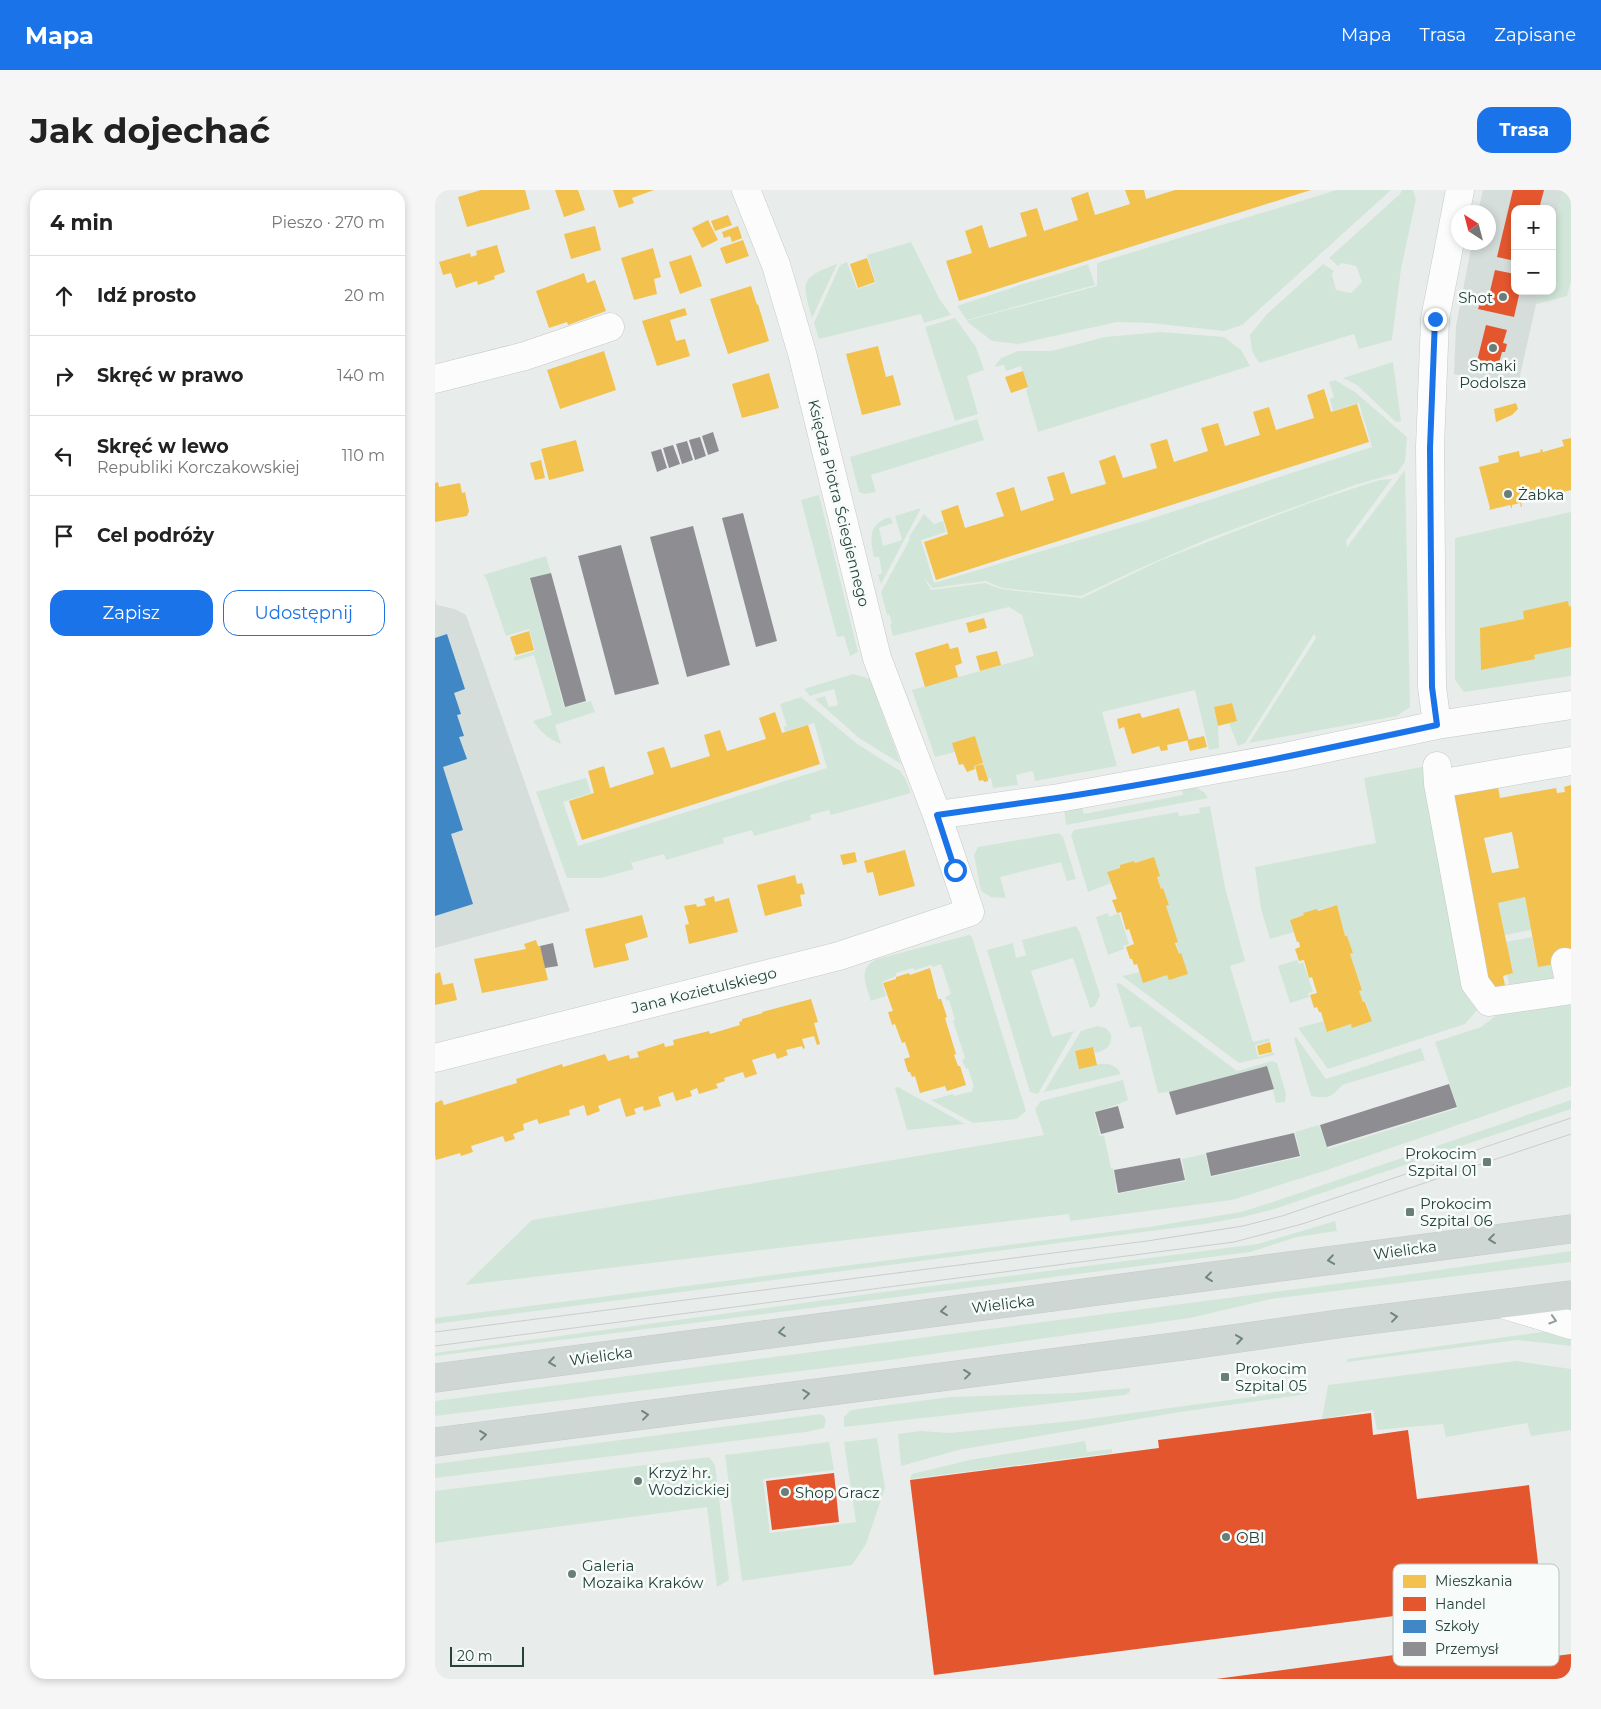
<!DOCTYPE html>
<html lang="pl">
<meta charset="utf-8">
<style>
:root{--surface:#fff;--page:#f6f6f6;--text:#222;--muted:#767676;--line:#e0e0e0;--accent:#1a73e8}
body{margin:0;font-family:Montserrat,sans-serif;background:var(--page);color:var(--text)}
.controls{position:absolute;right:15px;top:15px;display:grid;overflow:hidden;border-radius:10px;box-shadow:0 2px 8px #0003}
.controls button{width:45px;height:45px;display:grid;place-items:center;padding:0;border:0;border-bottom:1px solid var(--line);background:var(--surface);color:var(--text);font:25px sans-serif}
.compass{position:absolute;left:1016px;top:15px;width:45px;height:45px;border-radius:50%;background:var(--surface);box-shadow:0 2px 8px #0003;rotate:324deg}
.scale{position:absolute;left:15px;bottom:12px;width:74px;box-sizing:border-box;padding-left:5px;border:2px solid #24423a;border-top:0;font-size:14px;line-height:18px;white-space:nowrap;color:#24423a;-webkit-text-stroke:4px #f7fbf9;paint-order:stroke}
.stop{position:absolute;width:15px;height:15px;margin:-11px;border:4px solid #1a73e8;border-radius:50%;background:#fff}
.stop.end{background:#1a73e8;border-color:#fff;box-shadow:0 1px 5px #0008}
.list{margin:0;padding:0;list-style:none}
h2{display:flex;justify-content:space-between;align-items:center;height:65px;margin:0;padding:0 20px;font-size:21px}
h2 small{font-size:16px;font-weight:400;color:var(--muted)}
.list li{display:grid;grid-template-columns:32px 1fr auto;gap:15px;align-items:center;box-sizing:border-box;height:80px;padding:0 20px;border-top:1px solid var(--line)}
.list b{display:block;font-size:19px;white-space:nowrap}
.list p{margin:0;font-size:16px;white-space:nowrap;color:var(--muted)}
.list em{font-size:16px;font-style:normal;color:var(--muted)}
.actions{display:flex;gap:10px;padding:15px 20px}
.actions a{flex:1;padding:11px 0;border:1px solid var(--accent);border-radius:15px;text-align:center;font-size:18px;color:var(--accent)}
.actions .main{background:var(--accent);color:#fff}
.icon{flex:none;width:28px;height:28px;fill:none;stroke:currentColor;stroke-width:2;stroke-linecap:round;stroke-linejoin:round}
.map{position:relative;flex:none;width:1136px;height:1489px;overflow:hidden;border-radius:15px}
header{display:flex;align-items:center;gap:30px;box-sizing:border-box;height:70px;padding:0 25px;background:var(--accent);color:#fff}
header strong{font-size:24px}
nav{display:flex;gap:28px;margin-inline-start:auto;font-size:18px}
.intro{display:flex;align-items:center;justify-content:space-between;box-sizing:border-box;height:120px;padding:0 30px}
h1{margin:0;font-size:35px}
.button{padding:12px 22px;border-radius:15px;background:var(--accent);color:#fff;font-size:18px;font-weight:700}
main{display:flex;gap:30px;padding:0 30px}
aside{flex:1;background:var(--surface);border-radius:15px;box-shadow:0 2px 8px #0003}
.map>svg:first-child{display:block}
.built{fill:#d6dedb}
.green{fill:#d1e6d8}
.homes{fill:#f2c14e;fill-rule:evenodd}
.shops{fill:#e4572e}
.schools{fill:#3f88c5}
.industry{fill:#8d8d92}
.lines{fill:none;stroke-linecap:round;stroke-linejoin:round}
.minor-casing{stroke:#c5cac8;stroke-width:29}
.major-casing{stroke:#c3ccc9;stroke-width:29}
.minor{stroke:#fcfcfc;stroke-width:28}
.major{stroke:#cfd7d5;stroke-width:28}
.tram{stroke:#c9cdcc;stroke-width:1}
.oneway{stroke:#718580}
.oneway2{stroke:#909f9b}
.route{stroke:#1a73e8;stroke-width:6}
.poi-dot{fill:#697e78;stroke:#f7fbf9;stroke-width:2}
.labels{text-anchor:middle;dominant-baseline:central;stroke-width:5;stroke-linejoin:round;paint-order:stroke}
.poi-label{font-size:15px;fill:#24423a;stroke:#f7fbf9;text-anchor:start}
.street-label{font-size:15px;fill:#24423a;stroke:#f7fbf9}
.key{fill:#f7fbf9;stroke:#b8c4c0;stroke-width:1}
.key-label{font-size:14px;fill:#24423a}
</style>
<header>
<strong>Mapa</strong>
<nav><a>Mapa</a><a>Trasa</a><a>Zapisane</a></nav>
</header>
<div class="intro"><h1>Jak dojechać</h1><a class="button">Trasa</a></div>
<main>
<aside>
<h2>4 min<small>Pieszo · 270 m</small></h2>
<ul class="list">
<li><svg class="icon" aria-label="ahead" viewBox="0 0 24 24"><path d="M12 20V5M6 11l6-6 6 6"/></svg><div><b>Idź prosto</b></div><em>20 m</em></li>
<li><svg class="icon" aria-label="right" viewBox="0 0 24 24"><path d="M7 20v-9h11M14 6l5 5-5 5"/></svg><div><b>Skręć w prawo</b></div><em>140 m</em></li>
<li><svg class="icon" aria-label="left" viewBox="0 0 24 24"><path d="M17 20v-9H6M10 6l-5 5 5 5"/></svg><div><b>Skręć w lewo</b><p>Republiki Korczakowskiej</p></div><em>110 m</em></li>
<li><svg class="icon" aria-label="arrive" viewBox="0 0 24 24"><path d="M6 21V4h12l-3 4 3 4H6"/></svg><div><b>Cel podróży</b></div></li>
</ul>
<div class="actions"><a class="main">Zapisz</a><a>Udostępnij</a></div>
</aside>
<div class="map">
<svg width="1136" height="1489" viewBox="0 0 1136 1489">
<rect width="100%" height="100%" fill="#e8edeb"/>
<path class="built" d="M1048,0H1128L1117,45V19H1080V101H1104L1082,199L1019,184L1021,136L1037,53L1054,52V22H1043Z
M0,409L2,415L20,419L31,425L135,721L0,758Z"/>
<path class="green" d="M902,0H956L807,135L789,141L716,133L682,132L583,154L557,151L531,131L662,96V73Z
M967,0H978L981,9L966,79L957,150L924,159L919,144L824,173L817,161L815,145L832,124L888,74L899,81L897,84L901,100L916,103L927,92L921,76L907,73L903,76L894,68L965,4Z
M1128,0H1136V91L1132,106L1101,114L1104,101H1117V45Z
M476,52L505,110L516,125L489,133L486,124L384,149L379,133L405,75L412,72L422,99L441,93L432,65Z
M402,74L377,128C367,92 364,88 402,74Z
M653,74L660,95L532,130L522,116L588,94L623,84Z
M520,128L541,157L549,180L532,186L543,224L520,231L490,137Z
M726,142L789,147L806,160L815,176L603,242L591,200L593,197L586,176L571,181L569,175L559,177L566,168L583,161H616L670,147Z
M958,172L966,231L961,232L922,195L908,188Z
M900,190L920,202L972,247L970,272L962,283L920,295L775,348L701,380L646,406L567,398L551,391L497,398L488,386L496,400L550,393L566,399L647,408L724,371L798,342L877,312L944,290L957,289L911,351L912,357L970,280L975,517L962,526L814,553L881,448L879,444L810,553L803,556L794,533L802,531L797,513L779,517L783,536L784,558L774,560L760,500L667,522L682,576L600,591L598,581L581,585L583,595L558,598L556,588L553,589L540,546L520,562L500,567L477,500L599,466L587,425L574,417L458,446L455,434L457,433L454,424L452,425L446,402L475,349L474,347L489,324L499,334L508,331L511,342L486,350L499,393L712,330L937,257L924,213L898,221L895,209L899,207L894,192Z
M542,229L549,250L436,285L441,302L430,304L424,302L415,267Z
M384,305L423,462L415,466L409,446L402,447L366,310Z
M486,318L446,394L443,385L447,383L444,367H439C435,348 433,334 455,327L458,333L444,338L448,356L467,350L460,326Z
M1136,322V486L1029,502L1020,490V348Z
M111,366L116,383L95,389L129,517L156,511L160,522L120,535L126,554C113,549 106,542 98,531L117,525L99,465L79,471V467L100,461L94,439L71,446L51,388L48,385Z
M418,484L435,489L466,574L424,548L380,509L390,506L394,517L403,515L399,499L375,506L369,499Z
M366,507L421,553L465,581L470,588L476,603L396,625L394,620L375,625L376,630L319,646L317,640L288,648L289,653L231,670L229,664L196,673L199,679L166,688H132L101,602L151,588L156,603L128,612L143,656L392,578L379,533L350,542L349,537L352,536L345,514Z
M992,576L1030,801L1035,811L1043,819L1030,834L893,879L863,838L889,831L893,842L916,834L937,831L931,812H928L924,801L927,799L915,764L918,763L912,746H910L902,715L868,724L869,725L855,730L859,742L835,749L826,719L820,677L941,653L929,588Z
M756,595L769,602L773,608L631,635L629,618L646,614L649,624L748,605L746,596Z
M775,616L790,697L810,771L795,776L818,852L834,848L835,851L820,855L823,867L839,862V865L804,873L687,786L705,782L708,792L746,763L744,764L731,716L734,715L728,698L726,699L722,687L719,667L700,673L699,671L685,675V678L672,682L676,693L653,702L636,645L639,640L743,622L744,626L765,623L764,618Z
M624,643L628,647L641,689L632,691L626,672L565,687L571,708L556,707L546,701L539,665L543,657Z
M1090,707L1096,740L1070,745L1063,713Z
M673,723L674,727L684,723L694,754L688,756L689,759L673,765L661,727Z
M641,736L645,743L665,805L660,816L655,818L638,768L596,781L617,847L639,841L603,904L595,902L552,760L578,753L581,768L591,765L587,750Z
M534,745L537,747L591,921L582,929L538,933L496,910L518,904L519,906L538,901L537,898L539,897L533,878L531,879L527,870L530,868L518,831L520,830L514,810L512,811L510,807L516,804L506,774L498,777L496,775L480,780L478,778L461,783V786L447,792L451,806L436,811C431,794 422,779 442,769Z
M1097,747L1103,777L1122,773V789L1076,802L1072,785L1078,783L1071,752Z
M862,770L864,774L868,772L878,802L873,803L874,807L855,813L843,776Z
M681,793L686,794L802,881L837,871L842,873L851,904L850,912L841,913L832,876L734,902L723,903L706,836L695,838Z
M1136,810V896L889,981L797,1010L635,1031L634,1024L30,1095L97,1030L609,945L600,919L606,911L688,890L693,910L684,914L659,922L665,946L669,945L676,978H678L682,1004L751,991L747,969L770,964L776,987L866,967L860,942L884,935L893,959L1023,918L1000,852L1046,837L1063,824Z
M662,836L671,838L676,844C677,857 671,860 660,863L658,857L640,861L644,878C658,876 677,867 686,884L609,902L646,841Z
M861,847L891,889L986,858L990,870L907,895C896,908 893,909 876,906L859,848Z
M463,897L530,934L472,940L460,898Z
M1136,910V919L839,1019L808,1027L770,1034L0,1134V1128L714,1037L806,1022L838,1012Z
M900,1031L902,1041L862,1047L815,1062L0,1166V1163L441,1103L823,1054Z
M1136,1061V1072L836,1109L755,1128L455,1170L0,1226V1211L969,1085Z
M1108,1142H1121L1136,1145V1156L1082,1150L912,1172V1169Z
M1081,1171L1136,1179V1240L1096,1246L1092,1233L1011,1247L1008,1234L942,1240L938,1220L887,1229L893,1195Z
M695,1198V1202L690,1205L409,1237V1227L416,1220L515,1207L639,1203Z
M871,1198L873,1204L745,1222L523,1260L466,1276L463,1244L485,1241L514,1243L638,1231L861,1201Z
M386,1224C392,1228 391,1232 389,1238L371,1242L0,1288V1274Z
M442,1248L450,1298L431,1354L417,1375L307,1391L290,1265L394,1252L399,1280L328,1289L335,1343L421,1332L409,1252Z
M650,1251L652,1262L677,1259V1263L475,1289L477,1284L535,1270Z
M274,1267L280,1275L294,1390L282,1397L272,1317L0,1353V1301Z"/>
<path class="homes" d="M46,0H90L95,19L32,37L23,7Z
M120,0H143L150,20L129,27Z
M178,0H219L197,8L199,13L184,18Z
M690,0H709L711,9L740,0H876L524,111L511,71L537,63L530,41L547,35L554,58L592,46L585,23L602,18L609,41L643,30L636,8L653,2L660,25L695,14Z
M293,25L297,35L280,41L276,31Z
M273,30L283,50L267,58L257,38Z
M160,36L166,60L136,69L129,44Z
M303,36L307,48L297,52L295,46L289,48L287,42Z
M308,50L314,66L291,74L285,58Z
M62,55L70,82L59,86L60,89L43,95L42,91L21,98L16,83L8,85L4,72L35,63L36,67L42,65L41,61Z
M218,58L226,87L219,89L222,104L199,110L186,68Z
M256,65L267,96L245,104L234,72Z
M432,68L440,92L423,98L415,74Z
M149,83L152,93L160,90L171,121L133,135L132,132L114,138L101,101Z
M316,96L322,115L323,114L334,151L293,164L275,109Z
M250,118L252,125L235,130L241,151L250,149L255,166L222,176L207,131Z
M443,156L451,187L458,185L466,215L427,225L411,164Z
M169,161L181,200L125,219L112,180Z
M588,181L593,197L576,203L570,187Z
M334,183L344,218L307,228L297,194Z
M889,199L896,222L922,214L934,252L501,390L489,352L513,344L506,321L523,315L530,338L569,326L561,303L579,297L586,321L619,310L612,287L629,282L636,304L671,294L664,271L680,265L688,288L722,278L715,254L732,249L739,272L773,261L766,238L783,233L790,256L825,245L818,222L834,217L841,240L879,228L872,205Z
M1081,213L1083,219L1077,225L1061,232L1059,219Z
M1136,248V300L1086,312L1087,317H1086L1085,313L1077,315V319L1075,315L1054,320L1055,318L1044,277L1064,272L1063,266L1084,261L1085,267L1106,262L1105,260L1107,259L1108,262L1129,256L1127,250Z
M141,250L149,281L114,290L106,259Z
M106,270L110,288L100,290L95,273Z
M3,292L4,297L25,293L27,303L30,302L34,321L32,326L0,332V293Z
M1133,411L1134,417L1136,416V457L1099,465L1100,469L1046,480L1045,438L1089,429L1088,421Z
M549,428L552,438L534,443L531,433Z
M94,441L99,460L81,465L75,447Z
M513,453L515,459L523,457L527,473L520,476L523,487L490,497L480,463Z
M562,461L566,475L545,481L541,466Z
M797,513L802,531L783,536L779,517Z
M744,518L754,550L732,555L733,560L726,561L724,556L697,564L689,537L684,539L682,529L705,523L707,528Z
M340,522L347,543L373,535L385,574L147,650L134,611L159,603L153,581L169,576L175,598L219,584L212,562L229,557L236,578L275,566L269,545L285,540L292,561L331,549L324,528Z
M540,546L548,573L539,576L540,579L532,582L528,574L524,575L517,553Z
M769,546L772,557L755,561L752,550Z
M548,574L553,589V591L549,592L548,590L544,591L540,576Z
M1062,591L1065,608L1121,598L1122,603L1130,602L1129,597L1136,595V771L1103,777L1090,707L1063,713L1078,783L1068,786L1070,795L1050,800L1010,602ZM1077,642L1084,678L1057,683L1049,648Z
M470,660L480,696L444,706L438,682L432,683L429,671Z
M420,662L422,672L408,675L405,665Z
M719,667L725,686L722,687L726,699L728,698L734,715L731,716L743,752L740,753L744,764L746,763L753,784L734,790L732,785L708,793L702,774L699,775L697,769H695L691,757L699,754L694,739L691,740L686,722L682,723L677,710L682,709L672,682L685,678V675L699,671L700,673Z
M360,685L362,694L367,693L370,704L365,705L367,716L330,726L322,695Z
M279,706L280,712L294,708L303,742L254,754L250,735L254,734L249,716L261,714L262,717L271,715L269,709Z
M902,715L910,746H912L918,763L915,764L927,800L924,801L928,812H930L937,831L917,838L916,834L892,842L886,822H884L882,817L879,818L875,805L882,803L877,787L874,788L869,770L864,771L860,759L865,757L864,752H862L855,730L869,725L868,723L882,719L883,721Z
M207,725L213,747L190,754L194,770L159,778L150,739Z
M101,750L103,756H105L113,790L47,803L39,769L91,759L89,754Z
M495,778L503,809H506L512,827L510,828L521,864L519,865L523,876H525L531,895L512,901L510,896L485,903L480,886L477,887L475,882H473L469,869L475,867L470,852L467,853L460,834L457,835L453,822L458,821L448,793L461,789V787L474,783L475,785Z
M5,782L8,795L18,793L22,810L0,815V784Z
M376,809L383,832L379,833L385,854L382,855L379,846L367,849L370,858L368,859L367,856L351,860L353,865L342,869L340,863L317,870L322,884L310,888L308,882L289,888L290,891L281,894L283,898L264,904L262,898L255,901L257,906L241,911L238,902L223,907L226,916L209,921L208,916L199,919L201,924L191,927L185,908L163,916L165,921L152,926L149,915L134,920L135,925L104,934L102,929L88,934L89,940L78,944L80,949L70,952L68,946L36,956L38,962L26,966L25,963L1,970L0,965V913L7,910L9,915L82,893L81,889L127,874L128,877L170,864L173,871L194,865L195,869L204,867L202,862L229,853L230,857L239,855L238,850L274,841L275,844L305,835L304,832L307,831V829L328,823L327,822Z
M835,852L837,862L824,865L822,856Z
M658,857L662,875L644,879L640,861Z"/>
<path class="shops" d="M1078,0H1109L1104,19H1080V71L1062,67Z
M1060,80L1080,84V101H1085L1079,127L1043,119L1045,113L1052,114Z
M1051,135L1072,140L1068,153L1072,154L1070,162H1067L1062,180L1041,175Z
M936,1223L938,1245L973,1240L982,1309L1094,1295L1107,1407L499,1485L475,1290L724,1258L723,1250Z
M399,1283L404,1332L337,1340L331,1291Z
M1078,1449L1080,1471L1136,1464V1489H781Z"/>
<path class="schools" d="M12,444L30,499L19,503L26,524L22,525L29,546L24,547L32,569L8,577L28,640L16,644L38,714L0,726V448Z"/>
<path class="industry" d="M278,242L284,261L273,265L267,246Z
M265,247L271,266L260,270L254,250Z
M252,251L258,270L247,274L241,254Z
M238,255L245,274L234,278L228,258Z
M226,259L232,278L222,282L216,262Z
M308,323L342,451L321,457L287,328Z
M258,336L295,475L252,487L215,347Z
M186,355L224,494L180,505L143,366Z
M116,383L151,511L130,517L95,388Z
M118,753L123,776L110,778L105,756Z
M832,876L839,899L741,925L734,902Z
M1014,894L1022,917L892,957L885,935Z
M683,916L689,938L666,944L660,922Z
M859,943L865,966L776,986L771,963Z
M745,968L750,990L683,1003L679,980Z"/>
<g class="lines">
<defs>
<path id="minor" d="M0,189L90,166L175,137
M1002,535L997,497L995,257L1000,129L1025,0
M1002,576L1003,594L1040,793L1054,812L1136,800L1130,772
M1003,594L1136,571
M502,625L624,608L850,567L1002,535L1136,515
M0,868L404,766L535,722L502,625L442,468L367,163L341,75L311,0
M1067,1114L1136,1135"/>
<path id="major" d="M0,1188L1136,1039
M0,1252L755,1155L910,1133L1136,1105"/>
</defs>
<use href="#minor" class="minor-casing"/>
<use href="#major" class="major-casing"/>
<use href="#minor" class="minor"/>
<use href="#major" class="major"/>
<path class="tram" d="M0,1142L712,1051L808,1036L847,1026L1136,928
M0,1156L799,1052L867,1034L1136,944"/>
</g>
<defs><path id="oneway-chevron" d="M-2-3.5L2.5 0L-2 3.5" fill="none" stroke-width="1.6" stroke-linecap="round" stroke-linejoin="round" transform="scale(1.25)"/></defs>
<g class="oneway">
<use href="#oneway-chevron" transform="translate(1057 1049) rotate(173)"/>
<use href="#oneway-chevron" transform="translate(896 1070) rotate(172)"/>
<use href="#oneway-chevron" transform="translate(774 1087) rotate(173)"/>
<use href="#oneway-chevron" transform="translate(509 1121) rotate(173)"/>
<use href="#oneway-chevron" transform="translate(959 1127) rotate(-7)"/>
<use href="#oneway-chevron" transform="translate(347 1142) rotate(173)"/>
<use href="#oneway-chevron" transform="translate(804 1149) rotate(-8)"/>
<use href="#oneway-chevron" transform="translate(117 1172) rotate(172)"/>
<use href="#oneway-chevron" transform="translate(532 1184) rotate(-7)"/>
<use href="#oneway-chevron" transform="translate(371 1204) rotate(-7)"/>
<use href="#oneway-chevron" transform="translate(210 1225) rotate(-7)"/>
<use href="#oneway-chevron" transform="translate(48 1245) rotate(-7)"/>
</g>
<use class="oneway2" href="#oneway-chevron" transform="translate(1118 1130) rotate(17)"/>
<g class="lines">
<path class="route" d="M520,680L502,625C542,619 582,614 622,608C749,589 876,562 1002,535L997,497L995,258L1000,129"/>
</g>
<g class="poi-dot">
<circle cx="1068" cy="107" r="5"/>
<circle cx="1058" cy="158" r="5"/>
<circle cx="1073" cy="304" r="5"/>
<rect x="1047" y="967" width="10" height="10" rx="2.5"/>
<rect x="970" y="1017" width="10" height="10" rx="2.5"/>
<rect x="785" y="1182" width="10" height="10" rx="2.5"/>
<circle cx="203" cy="1291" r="5"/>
<circle cx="350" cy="1302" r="5"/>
<circle cx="791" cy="1347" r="5"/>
<circle cx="137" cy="1384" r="5"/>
</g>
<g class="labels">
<g class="poi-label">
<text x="1058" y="107" text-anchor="end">Shot</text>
<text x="1058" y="175" text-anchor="middle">Smaki<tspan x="1058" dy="17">Podolsza</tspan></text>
<text x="1083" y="304">Żabka</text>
<text x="1042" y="963" text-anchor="end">Prokocim<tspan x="1042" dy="17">Szpital 01</tspan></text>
<text x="985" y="1013">Prokocim<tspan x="985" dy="17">Szpital 06</tspan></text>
<text x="800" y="1178">Prokocim<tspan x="800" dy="17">Szpital 05</tspan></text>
<text x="213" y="1282">Krzyż hr.<tspan x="213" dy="17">Wodzickiej</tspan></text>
<text x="360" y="1302">Shop Gracz</text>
<text x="801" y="1347">OBI</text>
<text x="147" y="1375">Galeria<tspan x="147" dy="17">Mozaika Kraków</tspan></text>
</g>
<g class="street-label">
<text transform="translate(404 313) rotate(76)">Księdza Piotra Ściegiennego</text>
<text transform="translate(269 800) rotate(-14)">Jana Kozietulskiego</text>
<text transform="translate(970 1060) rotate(-8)">Wielicka</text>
<text transform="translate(568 1114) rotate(-7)">Wielicka</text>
<text transform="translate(166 1166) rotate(-8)">Wielicka</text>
</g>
</g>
<rect x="958" y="1374" width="166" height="102" rx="8" class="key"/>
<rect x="968" y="1385" width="23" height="13" fill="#f2c14e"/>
<rect x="968" y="1407" width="23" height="14" fill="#e4572e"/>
<rect x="968" y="1430" width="23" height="13" fill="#3f88c5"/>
<rect x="968" y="1452" width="23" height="14" fill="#8d8d92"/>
<g class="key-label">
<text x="1000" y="1396">Mieszkania</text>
<text x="1000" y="1419">Handel</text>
<text x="1000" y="1441">Szkoły</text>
<text x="1000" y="1464">Przemysł</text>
</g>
</svg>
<div class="controls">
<button>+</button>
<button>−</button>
</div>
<svg class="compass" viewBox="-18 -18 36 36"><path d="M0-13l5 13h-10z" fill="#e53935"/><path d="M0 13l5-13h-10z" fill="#767676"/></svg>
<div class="scale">20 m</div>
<div class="stop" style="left:520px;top:680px"></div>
<div class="stop end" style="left:1000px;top:129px"></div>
</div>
</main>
